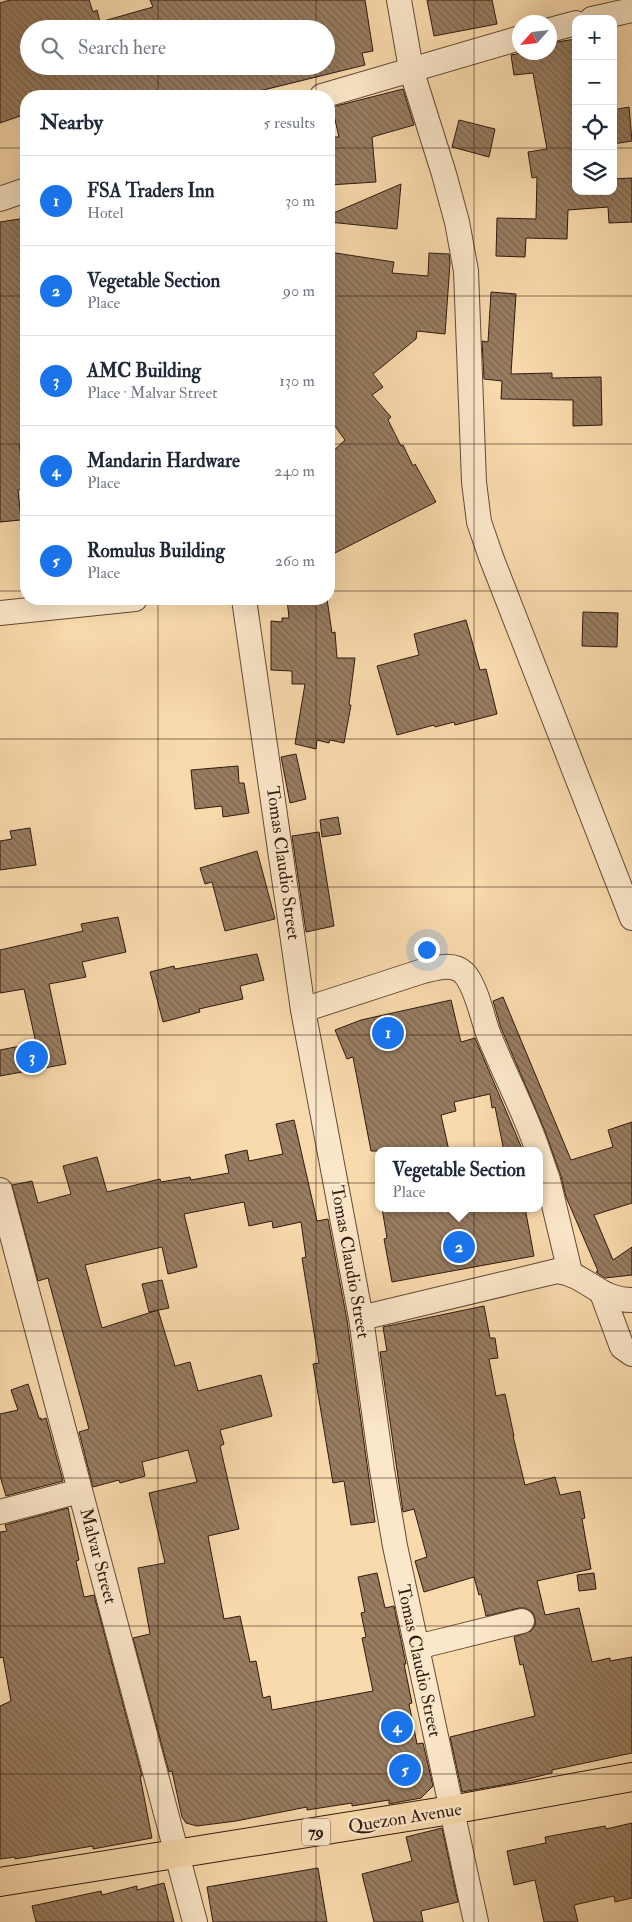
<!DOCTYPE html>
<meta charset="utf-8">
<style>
:root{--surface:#fff;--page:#f2f2f3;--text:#1f2937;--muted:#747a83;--line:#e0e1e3;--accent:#1a73e8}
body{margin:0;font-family:"IM FELL Double Pica",serif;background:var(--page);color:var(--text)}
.controls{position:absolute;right:15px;top:15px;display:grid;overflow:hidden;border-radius:10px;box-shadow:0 5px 20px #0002}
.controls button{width:45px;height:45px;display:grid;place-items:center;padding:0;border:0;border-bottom:1px solid var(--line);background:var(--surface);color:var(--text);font:25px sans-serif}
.compass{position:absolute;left:512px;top:15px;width:45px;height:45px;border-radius:50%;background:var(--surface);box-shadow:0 5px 20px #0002;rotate:243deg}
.you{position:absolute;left:426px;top:949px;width:18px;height:18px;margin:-12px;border:4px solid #fff;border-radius:50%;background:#1a73e8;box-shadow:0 0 0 8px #1a73e833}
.badge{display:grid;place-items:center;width:32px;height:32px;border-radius:50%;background:var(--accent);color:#fff;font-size:16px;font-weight:700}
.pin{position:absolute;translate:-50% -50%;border:2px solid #fff;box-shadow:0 1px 5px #0006}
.popup{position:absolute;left:375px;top:1147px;width:168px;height:65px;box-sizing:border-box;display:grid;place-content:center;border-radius:10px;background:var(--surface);filter:drop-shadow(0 1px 4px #0005);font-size:16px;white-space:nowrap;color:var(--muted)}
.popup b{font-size:19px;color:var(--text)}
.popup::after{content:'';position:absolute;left:50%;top:100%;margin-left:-10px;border:10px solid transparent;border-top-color:var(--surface)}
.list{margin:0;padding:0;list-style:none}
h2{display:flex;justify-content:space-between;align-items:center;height:65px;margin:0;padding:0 20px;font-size:21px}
h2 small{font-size:16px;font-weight:400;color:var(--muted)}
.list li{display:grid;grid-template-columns:32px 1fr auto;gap:15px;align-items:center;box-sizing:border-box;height:90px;padding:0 20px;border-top:1px solid var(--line)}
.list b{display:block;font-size:19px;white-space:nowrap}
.list p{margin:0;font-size:16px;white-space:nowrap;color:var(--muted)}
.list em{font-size:16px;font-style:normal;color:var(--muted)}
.icon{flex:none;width:28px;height:28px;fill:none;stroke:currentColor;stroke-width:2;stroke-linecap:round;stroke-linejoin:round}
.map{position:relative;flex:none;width:632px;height:1922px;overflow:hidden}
.search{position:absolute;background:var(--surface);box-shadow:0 5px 20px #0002;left:20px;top:20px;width:315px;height:55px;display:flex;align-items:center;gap:12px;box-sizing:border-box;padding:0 18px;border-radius:28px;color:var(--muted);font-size:19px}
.panel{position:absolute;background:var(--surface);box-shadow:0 5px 20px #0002;left:20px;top:90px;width:315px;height:515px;border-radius:20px}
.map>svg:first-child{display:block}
.building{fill:url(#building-back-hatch);stroke:#311910;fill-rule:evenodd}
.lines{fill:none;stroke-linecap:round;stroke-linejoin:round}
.minor-casing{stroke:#634937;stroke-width:26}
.major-casing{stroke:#311910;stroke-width:30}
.minor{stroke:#fbe7c9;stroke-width:24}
.major{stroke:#f9daac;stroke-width:28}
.grid{fill:none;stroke:#311910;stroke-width:1;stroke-opacity:0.55}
.labels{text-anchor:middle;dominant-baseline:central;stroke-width:5;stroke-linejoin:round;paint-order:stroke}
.shield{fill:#fbe7c9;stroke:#6e5748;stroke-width:1}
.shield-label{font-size:16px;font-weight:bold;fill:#311910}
.street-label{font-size:18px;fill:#311910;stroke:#fbe7c9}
</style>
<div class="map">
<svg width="632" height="1922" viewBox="0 0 632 1922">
<defs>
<pattern id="building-back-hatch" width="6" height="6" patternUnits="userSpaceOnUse" patternTransform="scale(1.25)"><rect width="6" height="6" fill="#997d61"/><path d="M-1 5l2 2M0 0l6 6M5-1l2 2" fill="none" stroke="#7d664f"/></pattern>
</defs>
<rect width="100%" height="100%" fill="#f9daac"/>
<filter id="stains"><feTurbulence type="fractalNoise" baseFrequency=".004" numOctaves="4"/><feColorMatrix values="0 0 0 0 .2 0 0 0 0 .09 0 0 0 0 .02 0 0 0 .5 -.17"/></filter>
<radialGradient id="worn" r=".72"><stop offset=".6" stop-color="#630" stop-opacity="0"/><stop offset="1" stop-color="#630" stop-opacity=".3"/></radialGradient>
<path class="building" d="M10,0H89L93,12L97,10L100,22L153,7L150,0H365L373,51L362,53L365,65L239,96H26V114L0,123V3ZM29,29H326V66H102L88,69L87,66H29Z
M427,0H492L497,24L434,36Z
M576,39V191H613V179L632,178V222L609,223L608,207L568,210L567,239L526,238L525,257L496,256L497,218L536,219L537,177L532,178L528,152L547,149L533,73L514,75L511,55L528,52H550V43Z
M403,89L414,125L372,137L376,182L329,185V137H339L332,107Z
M629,107L632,141L613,144V110Z
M459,120L495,129L489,157L452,147Z
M401,184L397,229L329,222V215Z
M26,218V443L19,444L26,488L18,490L21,520L0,522V222Z
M329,252L394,262L392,273L428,276L429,253L449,254L450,263L445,334L417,331L416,339L373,374L383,387L372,395L391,417L388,420L401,446L403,445L413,466L415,464L436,502L329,556V455L345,440L329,418Z
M491,292L516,294L511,374L552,373V378L601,377L602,425L573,426V400L501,399L502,381L484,379L482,341L488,342Z
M287,599H327L332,633L335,632L337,658H355L349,705H351L344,743L330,740L329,743L317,740L316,749L295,744L305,684H292V671L271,670V621L282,622V618H289Z
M583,612L618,613L617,647L582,646Z
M466,620L480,670L486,669L497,714L455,725L454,722L435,727L434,725L397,735L377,666L419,655L414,634Z
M296,754L306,799L290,803L281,757Z
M238,766L239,783H244L249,813L223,817L222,806L195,809L191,770Z
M338,817L341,834L322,837L320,820Z
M30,828L36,865L0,870V841L12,839L10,831Z
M319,832L334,926L306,932L292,836Z
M257,851L275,919L225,931L212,882L205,884L200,868Z
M118,917L126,952L82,962L86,977L49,984L66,1064L0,1076V1050L36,1043L24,989L0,993V950L83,931L81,924Z
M257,954L264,980L240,986L243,999L199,1009L200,1012L163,1022L150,972L174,966L175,969Z
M503,997L571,1160L613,1147L608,1130L632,1122V1203L594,1215L613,1260L632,1247V1275L605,1278L596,1272L598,1271L566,1197L561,1176L545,1131L501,1028L493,1001Z
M451,1000L461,1042L475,1038L523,1151H504L495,1107L492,1108L490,1094L454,1102L456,1111L441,1115L449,1151H371L353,1057L347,1059L335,1030L361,1020Z
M294,1120L317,1221L328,1219L347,1320L375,1522L351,1525L344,1481L333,1483L313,1364L319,1363L302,1258L306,1257L301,1222L273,1228L272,1221L249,1226L244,1202L184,1214L197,1267L168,1274L162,1247L85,1265L102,1328L158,1310L175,1366L190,1362L198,1391L261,1375L272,1416L220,1430L224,1444L220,1446L239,1529L208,1536L224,1619L240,1616L250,1662L256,1661L263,1698L270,1696L272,1710L373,1691L362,1638L366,1637L361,1613L365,1612L358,1577L377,1573L385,1608L394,1606L406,1664H404L412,1703L409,1704L417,1744L423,1743L433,1786L421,1798L389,1804V1800L352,1806V1803L307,1810V1807L236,1821L197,1826L186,1823L182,1817L172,1771L169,1772L133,1638L150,1634L138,1568L165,1563L149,1493L197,1482L188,1450L142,1462L145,1476L120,1483L119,1480L93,1487L79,1432L89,1429L48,1278L38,1281L12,1185L32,1181L38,1203L71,1194L63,1166L97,1157L107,1192L160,1179L161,1182L190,1177L191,1180L229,1173L225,1155L247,1150L249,1161L283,1154L276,1124Z
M382,1208H525L534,1256L392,1282L384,1239L387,1238Z
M162,1280L169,1308L149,1312L142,1284Z
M484,1306L490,1338H495L498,1358L489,1359L496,1396L505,1394L514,1436H513L525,1485L555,1477L560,1495L580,1491L585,1518L582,1519L591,1569L537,1581L545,1615L579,1608L592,1662L610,1658V1661L632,1657V1753L552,1770V1773L507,1784L462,1792L450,1737L535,1716L523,1664L520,1665L514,1637L531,1631L535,1625V1618L532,1612L525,1608H519L486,1616L481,1594L479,1595L474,1577L424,1592L415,1561L427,1557L414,1509L403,1512L380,1352L387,1351L383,1327Z
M28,1384L39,1418H41V1420L46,1418L63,1481L6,1496L0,1476V1414L18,1410L11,1390Z
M68,1508L79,1560L76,1561L84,1597L94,1595L142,1776H140L152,1838L93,1849V1846L15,1859V1857L0,1859V1706L11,1701L3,1657L0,1658V1532L7,1531L5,1525Z
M594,1573L596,1589L579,1591L577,1575Z
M632,1823V1898L615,1902L614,1896L574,1905L578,1922H544L535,1880L514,1885L507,1851L546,1843L545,1837L605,1826L606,1829Z
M442,1828L458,1902L421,1911L423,1922H374L362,1874L412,1861L406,1837Z
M318,1868L327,1922H213L207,1887Z
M164,1883L174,1922H36L32,1906L101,1891L102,1895L137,1886V1890Z"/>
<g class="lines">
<defs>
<path id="minor" d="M399,0L411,69L444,174L457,222L466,271L474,482L479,522L491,557L632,918
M592,19L632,10
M550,30L576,23
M322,96L520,38
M0,199L26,190
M244,599L303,1010L361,1318L382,1470L395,1546L476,1922
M0,613L135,599
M303,1010L423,971C436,968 453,962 464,973C476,986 482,1016 488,1033C504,1073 524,1110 538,1151
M539,1154L548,1180L570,1272
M0,1190L195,1922
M602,1293L622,1347L632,1354
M361,1318L557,1271C588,1275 598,1300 632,1300
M0,1512L80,1491
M417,1647L522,1621"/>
<path id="major" d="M0,1882L451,1810L632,1777"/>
</defs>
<use href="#minor" class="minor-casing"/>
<use href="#major" class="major-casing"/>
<use href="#minor" class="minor"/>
<use href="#major" class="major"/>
</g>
<path class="grid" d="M158,0V29M316,0V29M474,0V1922M158,66V96M316,66V96M0,148H26M329,148H576M613,148H632M0,296H26M329,296H632M0,444H26M329,444H632M0,591H26M329,591H632M158,599V1922M316,599V1922M0,739H632M0,887H632M0,1035H632M0,1183H632M0,1331H632M0,1478H632M0,1626H632M0,1774H632"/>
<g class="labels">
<rect class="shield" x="302" y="1818.5" width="28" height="27" rx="4"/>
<g class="shield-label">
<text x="316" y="1832">79</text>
</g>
<g class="street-label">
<text transform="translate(283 863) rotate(82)">Tomas Claudio Street</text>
<text transform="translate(350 1262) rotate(80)">Tomas Claudio Street</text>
<text transform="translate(98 1556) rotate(75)">Malvar Street</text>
<text transform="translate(419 1661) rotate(78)">Tomas Claudio Street</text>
<text transform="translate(405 1818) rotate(-9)">Quezon Avenue</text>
</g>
</g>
<rect width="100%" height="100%" filter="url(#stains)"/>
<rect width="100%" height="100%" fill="url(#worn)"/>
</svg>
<div class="controls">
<button>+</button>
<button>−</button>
<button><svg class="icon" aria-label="locate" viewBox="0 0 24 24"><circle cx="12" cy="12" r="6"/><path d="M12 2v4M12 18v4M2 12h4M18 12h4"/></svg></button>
<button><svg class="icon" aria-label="layers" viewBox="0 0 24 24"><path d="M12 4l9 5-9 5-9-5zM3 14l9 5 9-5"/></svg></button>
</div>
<svg class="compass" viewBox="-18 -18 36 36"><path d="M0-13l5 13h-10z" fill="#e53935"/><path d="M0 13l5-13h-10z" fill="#747a83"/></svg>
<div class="you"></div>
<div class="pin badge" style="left:388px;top:1033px">1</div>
<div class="pin badge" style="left:459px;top:1247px">2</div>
<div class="popup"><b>Vegetable Section</b>Place</div>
<div class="pin badge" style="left:32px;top:1057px">3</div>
<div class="pin badge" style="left:397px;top:1727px">4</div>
<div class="pin badge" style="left:405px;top:1770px">5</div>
<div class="search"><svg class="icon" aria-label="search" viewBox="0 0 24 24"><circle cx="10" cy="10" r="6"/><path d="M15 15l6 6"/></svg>Search here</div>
<section class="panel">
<h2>Nearby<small>5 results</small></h2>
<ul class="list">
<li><span class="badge">1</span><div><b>FSA Traders Inn</b><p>Hotel</p></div><em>30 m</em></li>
<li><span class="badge">2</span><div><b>Vegetable Section</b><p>Place</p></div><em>90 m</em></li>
<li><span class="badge">3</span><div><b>AMC Building</b><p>Place · Malvar Street</p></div><em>130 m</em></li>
<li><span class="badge">4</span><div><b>Mandarin Hardware</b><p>Place</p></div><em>240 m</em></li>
<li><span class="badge">5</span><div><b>Romulus Building</b><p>Place</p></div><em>260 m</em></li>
</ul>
</section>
</div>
